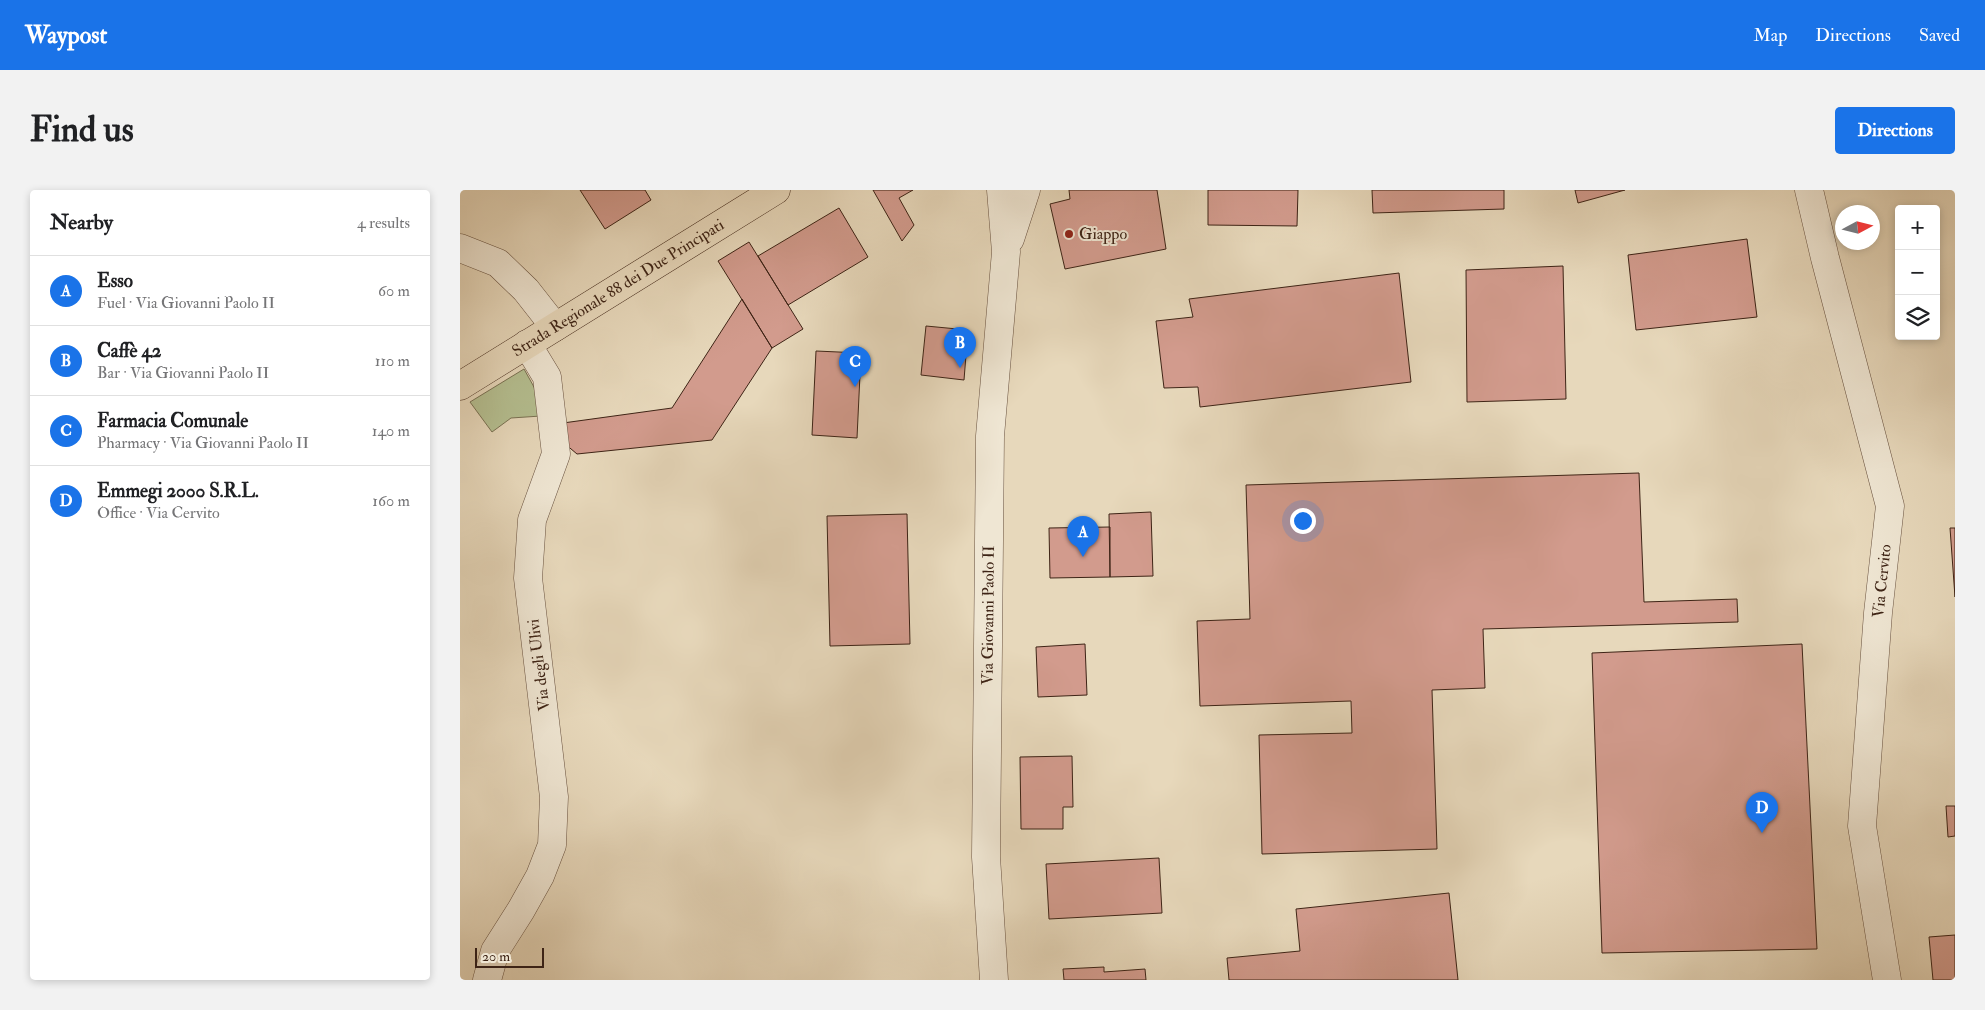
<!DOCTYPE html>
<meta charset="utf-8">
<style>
:root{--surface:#fff;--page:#f2f2f2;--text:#202124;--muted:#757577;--line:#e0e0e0;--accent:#1a73e8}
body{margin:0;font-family:"IM FELL Double Pica",serif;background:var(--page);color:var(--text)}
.controls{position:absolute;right:15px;top:15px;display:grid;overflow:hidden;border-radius:5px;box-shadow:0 2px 8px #0003}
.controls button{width:45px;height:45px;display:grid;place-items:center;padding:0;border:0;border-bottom:1px solid var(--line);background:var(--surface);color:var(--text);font:25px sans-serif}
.compass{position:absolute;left:1375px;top:15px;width:45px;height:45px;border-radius:50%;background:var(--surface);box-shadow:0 2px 8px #0003;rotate:83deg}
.scale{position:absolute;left:15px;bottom:12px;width:69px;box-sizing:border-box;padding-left:5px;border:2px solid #3e2416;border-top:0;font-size:14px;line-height:18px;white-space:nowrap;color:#3e2416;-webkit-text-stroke:4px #efe6d3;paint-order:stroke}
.you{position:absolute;left:842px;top:330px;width:18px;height:18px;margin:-12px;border:4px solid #fff;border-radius:50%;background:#1a73e8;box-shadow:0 0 0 8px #1a73e833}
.badge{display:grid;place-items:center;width:32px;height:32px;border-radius:50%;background:var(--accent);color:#fff;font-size:16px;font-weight:700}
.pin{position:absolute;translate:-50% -41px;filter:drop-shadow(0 1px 2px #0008)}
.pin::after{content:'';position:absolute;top:26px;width:18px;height:15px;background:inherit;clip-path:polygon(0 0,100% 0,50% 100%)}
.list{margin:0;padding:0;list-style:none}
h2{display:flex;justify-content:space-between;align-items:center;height:65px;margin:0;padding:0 20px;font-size:21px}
h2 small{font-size:16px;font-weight:400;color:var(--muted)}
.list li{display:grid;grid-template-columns:32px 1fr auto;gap:15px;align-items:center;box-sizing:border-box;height:70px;padding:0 20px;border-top:1px solid var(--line)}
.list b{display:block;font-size:19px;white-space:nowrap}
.list p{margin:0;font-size:16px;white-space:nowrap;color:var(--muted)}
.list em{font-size:16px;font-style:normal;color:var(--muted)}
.icon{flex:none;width:28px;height:28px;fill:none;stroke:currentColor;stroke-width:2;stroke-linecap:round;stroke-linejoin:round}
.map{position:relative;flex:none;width:1495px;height:790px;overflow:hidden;border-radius:5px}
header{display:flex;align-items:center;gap:30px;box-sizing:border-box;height:70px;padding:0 25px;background:var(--accent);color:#fff}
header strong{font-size:24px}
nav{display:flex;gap:28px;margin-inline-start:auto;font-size:18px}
.intro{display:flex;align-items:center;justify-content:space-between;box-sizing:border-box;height:120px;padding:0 30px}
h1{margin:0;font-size:35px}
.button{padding:12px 22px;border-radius:5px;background:var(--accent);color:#fff;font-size:18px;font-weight:700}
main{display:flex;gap:30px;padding:0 30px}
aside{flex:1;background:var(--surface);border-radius:5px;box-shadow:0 2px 8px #0003}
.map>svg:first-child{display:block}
.green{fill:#b5bf91;stroke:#7a7254}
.building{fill:#d29b8d;stroke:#3e2416}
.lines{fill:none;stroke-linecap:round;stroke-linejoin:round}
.minor-casing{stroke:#68513f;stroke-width:29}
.major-casing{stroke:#3e2416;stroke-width:29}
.minor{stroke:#efe6d3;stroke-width:28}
.major{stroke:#e7d8bb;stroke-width:28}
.poi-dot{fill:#8f2418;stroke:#efe6d3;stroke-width:2}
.labels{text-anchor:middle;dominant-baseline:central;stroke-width:4;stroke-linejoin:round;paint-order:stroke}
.poi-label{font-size:16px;fill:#3e2416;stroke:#efe6d3;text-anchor:start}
.street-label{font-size:16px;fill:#3e2416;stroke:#efe6d3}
</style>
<header>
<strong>Waypost</strong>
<nav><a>Map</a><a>Directions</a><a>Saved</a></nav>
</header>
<div class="intro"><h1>Find us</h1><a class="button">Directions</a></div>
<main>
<aside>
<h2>Nearby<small>4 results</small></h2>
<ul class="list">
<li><span class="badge">A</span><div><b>Esso</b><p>Fuel · Via Giovanni Paolo II</p></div><em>60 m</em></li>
<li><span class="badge">B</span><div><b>Caffè 42</b><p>Bar · Via Giovanni Paolo II</p></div><em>110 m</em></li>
<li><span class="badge">C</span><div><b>Farmacia Comunale</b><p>Pharmacy · Via Giovanni Paolo II</p></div><em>140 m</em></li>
<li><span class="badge">D</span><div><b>Emmegi 2000 S.R.L.</b><p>Office · Via Cervito</p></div><em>160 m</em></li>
</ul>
</aside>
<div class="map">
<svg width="1495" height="790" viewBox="0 0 1495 790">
<rect width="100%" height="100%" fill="#e7d8bb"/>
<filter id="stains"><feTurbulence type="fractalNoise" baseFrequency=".004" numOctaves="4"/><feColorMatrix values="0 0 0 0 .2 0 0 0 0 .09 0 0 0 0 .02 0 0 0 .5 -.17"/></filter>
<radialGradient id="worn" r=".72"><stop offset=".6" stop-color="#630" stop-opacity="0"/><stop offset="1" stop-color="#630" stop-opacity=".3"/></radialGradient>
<path class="green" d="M64,179L79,206L81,226L51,228L32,242L10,212Z"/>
<path class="building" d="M120,0H185L191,10L145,39Z
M413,0H453L439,8L454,35L442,51Z
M609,0H697L706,59L605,79L590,14L610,9Z
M748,0H838L837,36L748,35Z
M912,0H1044V19L913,23Z
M1115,0H1165L1118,13Z
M379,18L408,67L328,115L298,66Z
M1287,49L1297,127L1176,140L1168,65Z
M289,52L343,139L312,158L258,71Z
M1103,76L1106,209L1007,212L1006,80Z
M939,83L951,192L740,217L738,197L704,198L696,131L733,127L729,109Z
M282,109L312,158L252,250L117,264L104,253L103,233L212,218Z
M466,136L508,140L504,190L461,185Z
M356,161L401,163L397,248L352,245Z
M1179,283L1184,412L1277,409L1278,432L1023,439L1025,498L972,500L977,659L802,664L799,545L892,543L891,511L740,516L737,431L790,429L786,295Z
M691,322L693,386L650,387L649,324Z
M447,324L450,454L370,456L367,326Z
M650,337V387L590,388L589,338Z
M1490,338H1495V407Z
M625,454L627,505L578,507L576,457Z
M1342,454L1357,759L1142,763L1132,463Z
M612,566L613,617H603V639H561L560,567Z
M1486,616H1495V646L1488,647Z
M699,668L702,723L589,729L586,674Z
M989,703L998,790H769L767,768L840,761L836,719Z
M1495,745V790H1473L1469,747Z
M644,777V782L685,779L686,790H604L603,779Z"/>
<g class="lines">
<defs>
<g id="minor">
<path d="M1349,0L1365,68L1430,316L1418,423L1402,636L1427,790"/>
<path d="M550,49L566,0"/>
<path d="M0,58L38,73L66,100L95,137"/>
<path d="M27,790L35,761L61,720L80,686L92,655L94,607L68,388L72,330L96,264L87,187L67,154"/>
<path id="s1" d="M534,790L526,667L530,246L546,62L541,0"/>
</g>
<g id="major">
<path id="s2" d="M0,196L316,0"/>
</g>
</defs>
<use href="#minor" class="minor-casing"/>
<use href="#major" class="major-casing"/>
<use href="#minor" class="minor"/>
<use href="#major" class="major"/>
</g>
<circle class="poi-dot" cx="609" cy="44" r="5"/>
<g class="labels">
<g class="poi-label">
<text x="619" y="44">Giappo</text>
</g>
<g class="street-label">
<text stroke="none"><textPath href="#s2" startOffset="186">Strada Regionale 88 dei Due Principati</textPath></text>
<text transform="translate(1422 391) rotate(-84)">Via Cervito</text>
<text stroke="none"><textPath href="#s1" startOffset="365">Via Giovanni Paolo II</textPath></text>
<text transform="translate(79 475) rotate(-97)">Via degli Ulivi</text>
</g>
</g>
<rect width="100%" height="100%" filter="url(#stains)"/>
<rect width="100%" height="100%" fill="url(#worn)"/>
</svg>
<div class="controls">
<button>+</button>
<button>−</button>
<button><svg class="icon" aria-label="layers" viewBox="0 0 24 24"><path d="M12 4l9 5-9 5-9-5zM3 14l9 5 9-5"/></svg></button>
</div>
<svg class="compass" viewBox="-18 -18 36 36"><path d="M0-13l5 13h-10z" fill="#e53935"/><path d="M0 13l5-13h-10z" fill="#757577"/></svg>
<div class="scale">20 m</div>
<div class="you"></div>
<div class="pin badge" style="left:623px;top:367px">A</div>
<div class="pin badge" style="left:500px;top:178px">B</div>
<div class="pin badge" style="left:395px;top:197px">C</div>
<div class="pin badge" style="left:1302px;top:643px">D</div>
</div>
</main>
